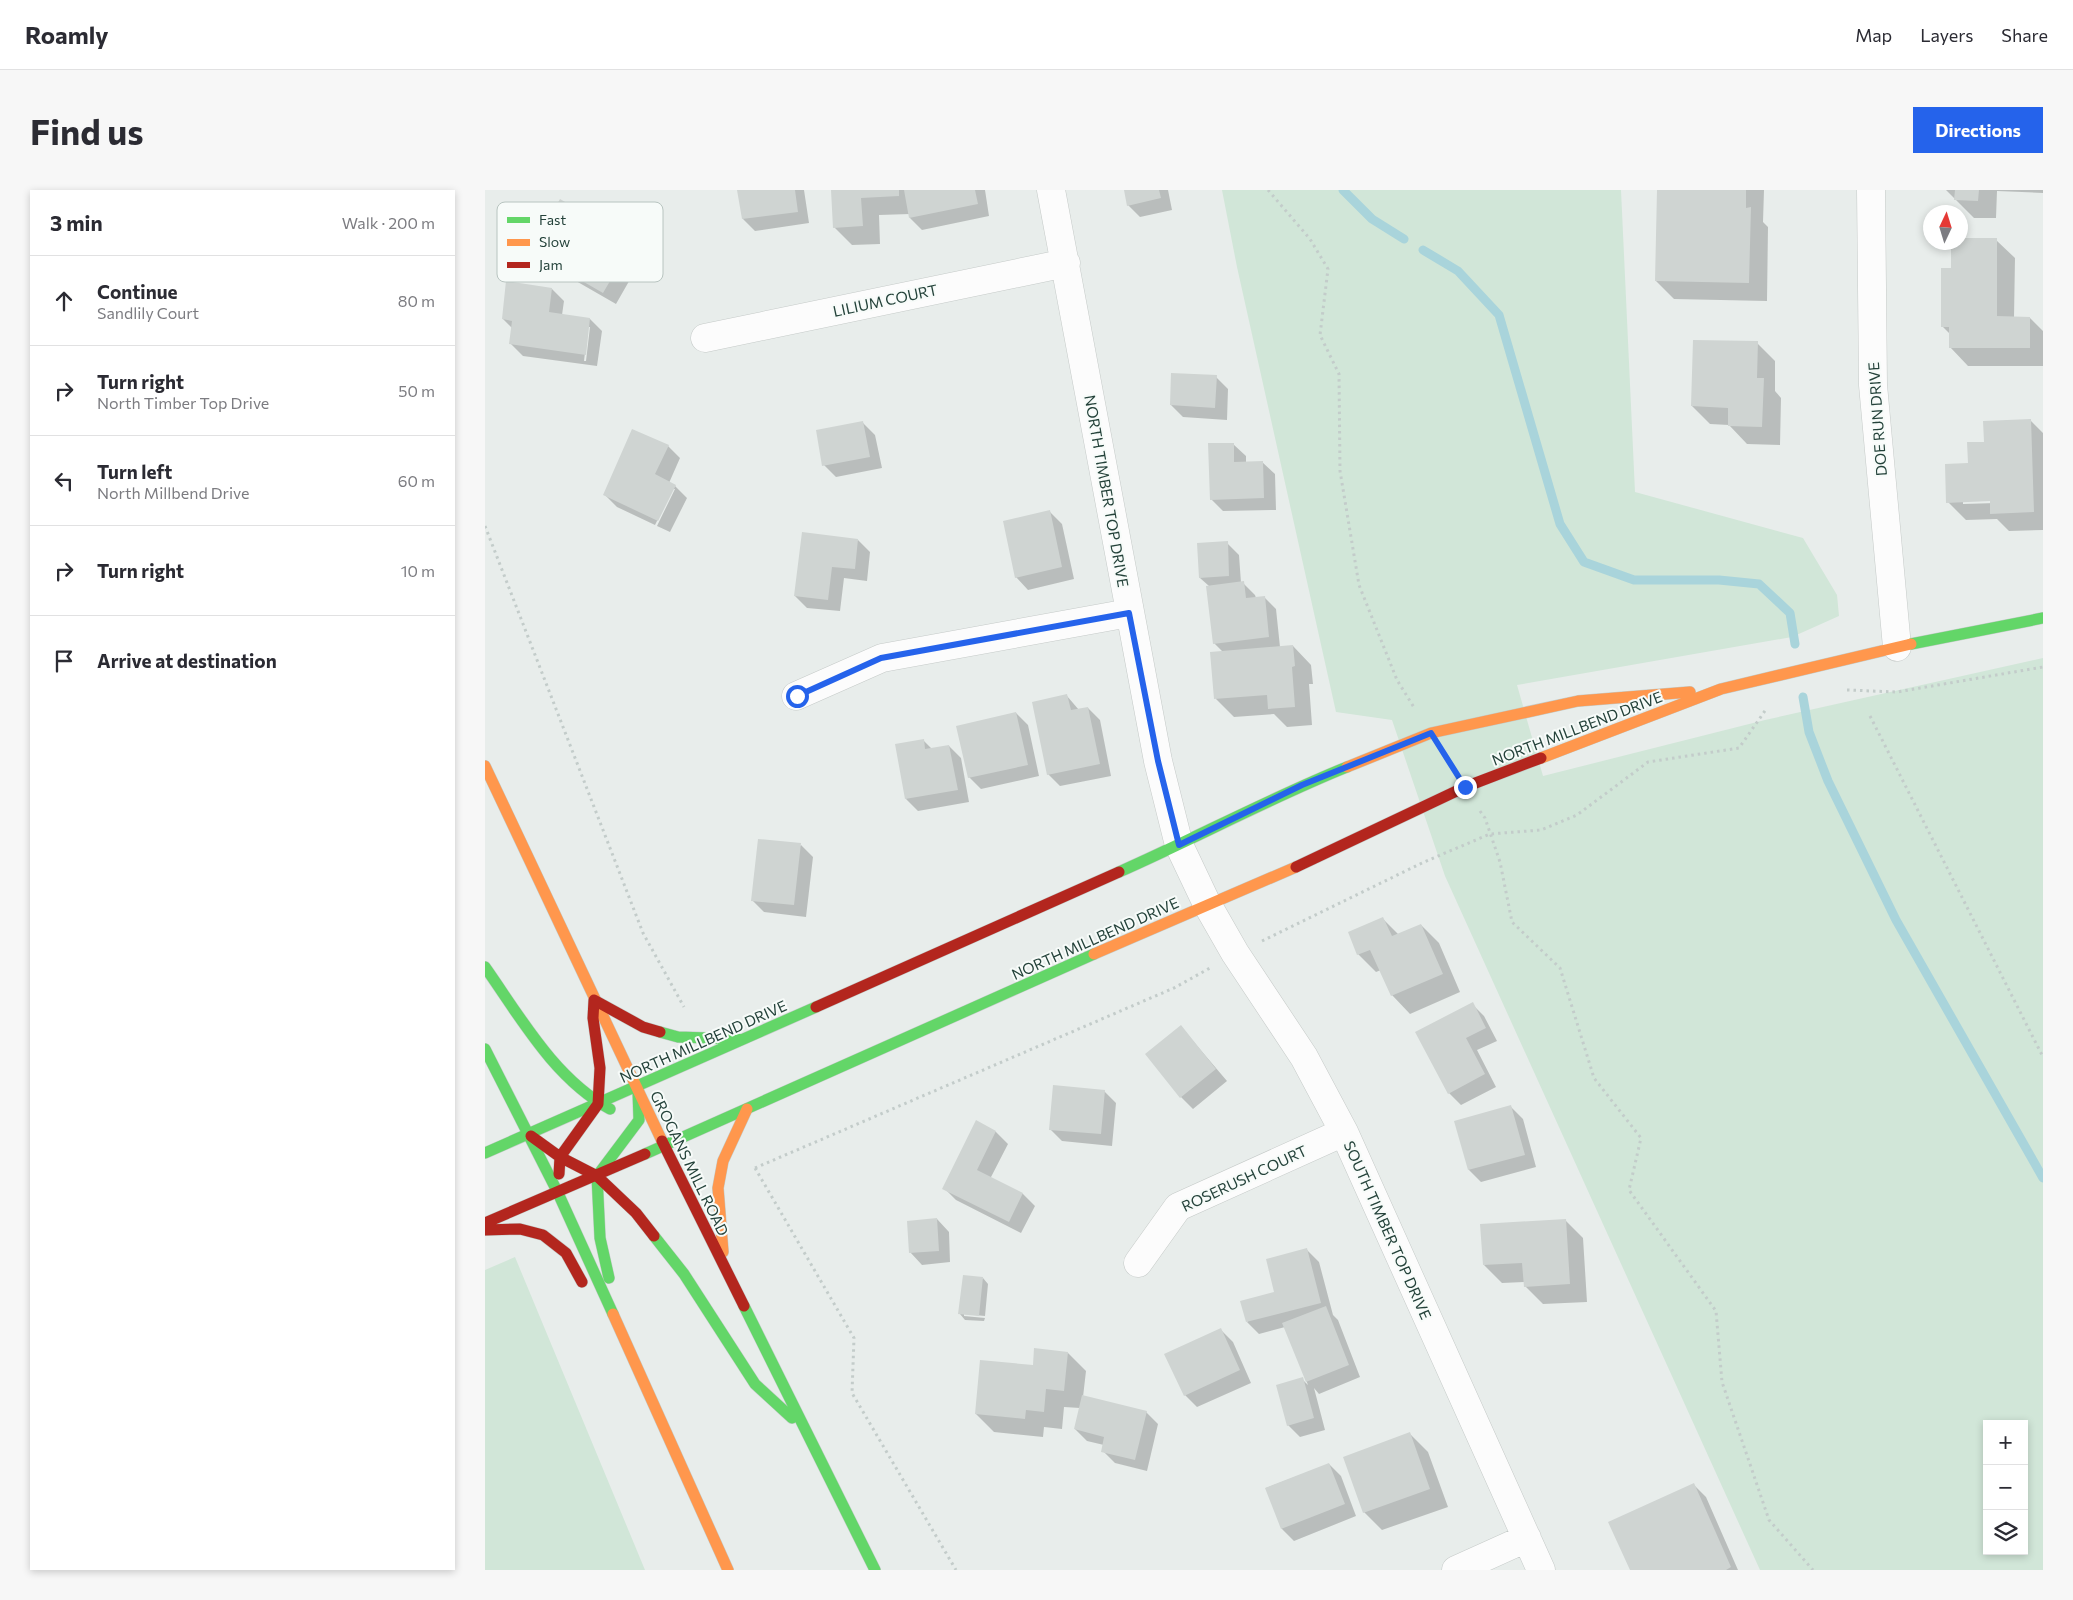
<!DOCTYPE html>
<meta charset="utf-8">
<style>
:root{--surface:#fff;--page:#f7f7f7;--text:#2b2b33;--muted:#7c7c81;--line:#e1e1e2;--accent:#2563eb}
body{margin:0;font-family:Commissioner,sans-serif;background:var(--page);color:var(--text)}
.controls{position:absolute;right:15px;bottom:15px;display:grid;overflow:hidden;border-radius:0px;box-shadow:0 2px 8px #0003}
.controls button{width:45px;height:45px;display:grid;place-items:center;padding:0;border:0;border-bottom:1px solid var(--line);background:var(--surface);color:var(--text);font:25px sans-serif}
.compass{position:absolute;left:1438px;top:15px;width:45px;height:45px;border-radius:50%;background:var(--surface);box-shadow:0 2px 8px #0003;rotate:4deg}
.stop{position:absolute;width:15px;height:15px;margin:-11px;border:4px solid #2563eb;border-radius:50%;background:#fff}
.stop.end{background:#2563eb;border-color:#fff;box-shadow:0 1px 5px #0008}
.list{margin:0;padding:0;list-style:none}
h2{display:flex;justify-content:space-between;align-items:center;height:65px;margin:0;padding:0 20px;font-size:21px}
h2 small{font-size:16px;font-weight:400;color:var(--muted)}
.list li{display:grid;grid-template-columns:32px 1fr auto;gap:15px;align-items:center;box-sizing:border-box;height:90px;padding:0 20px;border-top:1px solid var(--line)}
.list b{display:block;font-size:19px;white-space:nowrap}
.list p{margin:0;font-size:16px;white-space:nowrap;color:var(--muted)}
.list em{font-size:16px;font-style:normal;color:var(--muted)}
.icon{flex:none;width:28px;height:28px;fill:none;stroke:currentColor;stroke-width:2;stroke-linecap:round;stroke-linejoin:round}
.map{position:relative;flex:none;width:1558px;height:1380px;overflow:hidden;border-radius:0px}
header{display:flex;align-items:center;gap:30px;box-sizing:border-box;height:70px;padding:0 25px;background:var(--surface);border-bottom:1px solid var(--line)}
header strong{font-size:24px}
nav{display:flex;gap:28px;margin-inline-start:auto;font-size:18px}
.intro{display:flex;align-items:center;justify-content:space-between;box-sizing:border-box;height:120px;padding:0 30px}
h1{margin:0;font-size:35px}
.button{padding:12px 22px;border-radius:0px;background:var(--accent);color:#fff;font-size:18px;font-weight:700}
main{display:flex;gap:30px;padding:0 30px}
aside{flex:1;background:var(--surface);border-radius:0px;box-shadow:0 2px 8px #0003}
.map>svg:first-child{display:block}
.green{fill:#d1e6d8;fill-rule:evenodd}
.shadow{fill:#0003;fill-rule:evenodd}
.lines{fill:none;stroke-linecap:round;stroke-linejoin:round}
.stream{stroke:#a9d4db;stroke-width:9}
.building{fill:#cfd4d2}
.street-casing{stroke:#c5cac8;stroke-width:29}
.fast-casing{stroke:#c3cbc8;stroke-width:12}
.slow-casing{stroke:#c3cbc8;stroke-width:12}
.jam-casing{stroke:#c3cbc8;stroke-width:12}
.path{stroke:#c3ccca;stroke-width:3;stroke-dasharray:2.5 4;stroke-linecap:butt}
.street{stroke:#fcfcfc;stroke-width:28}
.fast{stroke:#63d668;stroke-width:11}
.slow{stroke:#ff974d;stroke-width:11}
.jam{stroke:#b3261e;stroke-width:11}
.route{stroke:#2563eb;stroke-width:6}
.labels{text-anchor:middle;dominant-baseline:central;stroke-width:4;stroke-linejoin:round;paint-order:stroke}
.street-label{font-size:15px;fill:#24423a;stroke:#f7fbf9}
.key{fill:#f7fbf9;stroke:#b8c4c0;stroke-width:1}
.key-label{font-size:14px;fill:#24423a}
</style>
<header>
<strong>Roamly</strong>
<nav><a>Map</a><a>Layers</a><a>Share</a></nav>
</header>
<div class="intro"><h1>Find us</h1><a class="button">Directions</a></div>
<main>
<aside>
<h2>3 min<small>Walk · 200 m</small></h2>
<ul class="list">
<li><svg class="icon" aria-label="ahead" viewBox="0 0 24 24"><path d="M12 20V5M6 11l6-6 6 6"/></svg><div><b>Continue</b><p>Sandlily Court</p></div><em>80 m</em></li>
<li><svg class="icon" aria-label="right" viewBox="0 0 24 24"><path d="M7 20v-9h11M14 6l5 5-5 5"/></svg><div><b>Turn right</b><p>North Timber Top Drive</p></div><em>50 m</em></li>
<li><svg class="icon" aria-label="left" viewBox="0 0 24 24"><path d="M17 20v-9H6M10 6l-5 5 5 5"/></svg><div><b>Turn left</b><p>North Millbend Drive</p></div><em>60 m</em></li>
<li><svg class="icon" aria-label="right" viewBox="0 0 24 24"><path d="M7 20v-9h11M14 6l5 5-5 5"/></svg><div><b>Turn right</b></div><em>10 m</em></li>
<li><svg class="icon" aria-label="arrive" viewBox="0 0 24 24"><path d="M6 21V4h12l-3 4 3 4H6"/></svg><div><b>Arrive at destination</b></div></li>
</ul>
</aside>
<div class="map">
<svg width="1558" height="1380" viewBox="0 0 1558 1380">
<rect width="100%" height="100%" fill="#e8edeb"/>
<path class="green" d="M737,0H1136L1150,302L1318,348L1352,405L1354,426L1307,447L1032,495L1058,586L1280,530L1558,468V1380H1275L960,686L907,530L851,522L752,77ZM1502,1234H1539V1361H1502Z
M30,1067L160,1380H0V1080Z"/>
<path class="shadow" d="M254,0H319L324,33L270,41L258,29Z
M347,0H500L504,26L437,40L425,28V24L394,25L395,54L367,55L349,37Z
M641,0H683L687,20L655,27L643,15Z
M1223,0H1279L1278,32L1283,37L1282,111L1189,109L1171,91Z
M1461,0H1558V3L1512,1L1511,28H1489Z
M1476,49L1511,50L1530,68L1529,128H1545L1558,141V176H1483L1465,157V144L1457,136L1468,79Z
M147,53L159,65L131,114L58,72L46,60Z
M67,99L79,111L77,125L105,129L117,141L112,176L38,166L26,154L27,138L18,129ZM103,137H105L101,171H99Z
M1272,153L1290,171V201L1296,208L1295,255L1262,254L1244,235L1225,234L1207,216Z
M731,187L743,199L742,230L698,227L686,215Z
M1545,230L1558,243V340L1524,341L1512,329L1481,330L1463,312L1484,274L1500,253ZM1511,310V313L1478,314V311Z
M378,233L390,245L397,278L351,287L339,275Z
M748,254L761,266V273L777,272L790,284L791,320L738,321L726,309Z
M183,256L195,268L184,293L190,296L202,308L185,342L172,336L190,299H188L170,335L132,317L120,305Z
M565,322L577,334L589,389L543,400L531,387Z
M373,350L385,362L382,391L359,388L355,421L322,418L310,406Z
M742,353L754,365L756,393H758L770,405L771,408L779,407L791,419L795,457L808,456L826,475L828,494H824L827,535L802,537L789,524L749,527L731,509L738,462L729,453L724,396L715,388Z
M582,506L594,520L603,518L615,530L626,586L575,596L563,584Z
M531,523L543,535L554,586L496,599L484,587Z
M438,550L447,559L464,556L476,568L484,612L433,621L421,609Z
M316,655L328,667L321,727L279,722L267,710Z
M898,729L914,745L936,735L954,753L975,802L925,824L907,805L896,780L891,782L873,764Z
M987,814L999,826L1012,851L992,860L1011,897L976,915L964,903Z
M696,837L742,891L708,919L696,907Z
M619,901L631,913L627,956L577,951L565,939Z
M1026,917L1038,929L1051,977L996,992L984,980L971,932Z
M492,932L511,942L523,954L505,989L538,1004L550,1016L536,1043L471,1010L459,998Z
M452,1029L464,1042L465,1072L437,1075L425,1062Z
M1080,1030L1098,1048L1102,1112L1058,1114L1040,1096L1039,1092L1017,1093L999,1075Z
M822,1060L834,1072L848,1125L853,1130L875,1187L834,1204L829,1198L840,1240L815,1247L803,1235L817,1189L823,1195L800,1137L774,1144L762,1132L791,1103Z
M498,1088L503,1094L500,1126L479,1124V1126L500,1128L499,1131L480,1130L475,1124Z
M736,1140L748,1152L766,1193L712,1217L700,1205Z
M583,1163L601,1181L598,1207L661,1222L673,1234L662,1281L630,1273L618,1261L619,1255L602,1251L590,1239L595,1218L579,1217L577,1239L559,1237L558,1247L509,1242L491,1224L549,1177Z
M925,1244L943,1262L963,1317L897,1340L879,1322Z
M844,1274L856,1286L871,1326L809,1351L797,1339L781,1298Z
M1209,1295L1221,1307L1253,1380H1147Z"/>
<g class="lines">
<path class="stream" d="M858,0L887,29L919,49
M938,60L973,81L1014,125L1075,334L1099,372L1149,390H1234L1274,394L1305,423L1310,454
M1318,507L1324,542L1343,591L1411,730L1558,988"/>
</g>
<path class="building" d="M252,0H310L313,22L257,29Z
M346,0H414V6L376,8L378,36L348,38Z
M419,0H490L493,14L424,28Z
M639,0H674L676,8L642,16Z
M1172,0H1261V18L1266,17L1264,93L1170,91Z
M1470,0H1494L1493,11L1469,10Z
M75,9L148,52L118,103L45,61Z
M1476,48H1512V126L1545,127V158H1464V137H1456V78H1466V52H1476Z
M21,91L67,98L64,122L105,128L101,165L24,154L27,131L17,129Z
M1208,150L1273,151L1272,188H1279L1277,237L1243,236V218L1206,216Z
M686,183L732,185L730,218L685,215Z
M1546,229L1549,322L1505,324V311L1461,313L1460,274L1483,273L1482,252H1499L1498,231Z
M378,231L385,267L337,276L331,240Z
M147,239L184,255L170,284L191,295L173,331L118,305Z
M723,253H749V272L778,271L779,308L725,310Z
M565,320L577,377L530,388L518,331Z
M317,342L373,349L370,379L347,377L343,410L309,406Z
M743,351L744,386L714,388L712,353Z
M759,391L761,408L780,406L784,447L728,454L721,396Z
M808,455L810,476L807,477L810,517L783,519L782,505L729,509L725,462Z
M582,504L586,520L603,517L615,574L562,585L547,512Z
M531,522L543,575L483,588L471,536Z
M439,549L440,559L464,555L473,600L420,609L410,554Z
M273,649L316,653L309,715L266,711Z
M898,727L907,746L936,734L958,784L906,806L885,760L872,765L863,742Z
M988,812L1001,838L981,848L1000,884L963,904L930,842Z
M696,835L731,879L695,908L660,864Z
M568,895L620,900L616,944L564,940Z
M1026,915L1040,965L983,980L969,931Z
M491,930L511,941L492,980L538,1003L524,1032L457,999Z
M452,1028L454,1061L424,1063L422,1031Z
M1081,1029L1085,1094L1039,1097L1037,1073L998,1075L995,1034Z
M822,1058L836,1113L761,1132L755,1111L789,1102L781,1069Z
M478,1085L498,1087L494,1126L473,1124Z
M841,1116L864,1175L821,1192L797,1133Z
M736,1138L755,1180L699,1206L679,1164Z
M549,1158L583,1162L579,1201L561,1199L559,1222L541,1220L540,1229L490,1224L495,1170L548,1175Z
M818,1187L829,1228L802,1236L791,1195Z
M597,1205L662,1221L650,1270L616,1262L619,1247L589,1239Z
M925,1242L945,1299L878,1323L858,1267Z
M844,1273L860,1314L796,1339L780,1298Z
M1209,1293L1246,1377L1241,1380H1145L1123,1332Z"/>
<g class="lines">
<defs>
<path id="street" d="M566,0L673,571L694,655L722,714L750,763L819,867L859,942L1056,1380
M1386,0L1388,195L1412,457
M220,148L581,73
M311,506L397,468L644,423
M653,1073L693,1017L859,942
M971,1380L1042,1348"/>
<path id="fast" d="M1426,454L1558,428
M634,682C711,648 785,608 862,577
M0,777C36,828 69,888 125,919
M175,842L193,847L253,849
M0,859L73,1003L128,1124
M0,963L331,817
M160,964L609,764
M169,1046L199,1084L270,1194L307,1228
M124,1088L115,1048L112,986L154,930L153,901
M259,1116L390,1380"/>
<path id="slow" d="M1056,568L1236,499L1426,454
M0,576L177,951
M862,577L946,543L1093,511L1205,502
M609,764L811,677
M238,1062L233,998L238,971L262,919
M128,1124L243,1380"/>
<path id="jam" d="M811,677L980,597L1056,568
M331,817L634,682
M46,946L75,967L112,986L151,1023L169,1046
M177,951L259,1116
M74,984L75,967L113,914L115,878L108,828L109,810L158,837L175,842
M0,1033L160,964
M0,1040L35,1039L58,1045L81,1063L97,1092"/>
</defs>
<use href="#street" class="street-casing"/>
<use href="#fast" class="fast-casing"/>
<use href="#slow" class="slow-casing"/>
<use href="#jam" class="jam-casing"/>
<path class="path" d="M783,0L825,49L843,79L835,145L854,184L855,281L874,395L912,490L930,519
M0,336L158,743L199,817
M1362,500L1412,502L1558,477
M1385,526L1558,867
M995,621L1000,628L1015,672L1027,732L1075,778L1109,888L1156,948L1144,1000L1231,1121L1237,1192L1284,1330L1328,1380
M777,751L939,672L1005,644L1056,640L1092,625L1163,572L1254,558L1282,518
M270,978L689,798L725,778
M270,978L369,1148L367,1203L471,1380"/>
<use href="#street" class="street"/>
<use href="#fast" class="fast"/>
<use href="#slow" class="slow"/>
<use href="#jam" class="jam"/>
</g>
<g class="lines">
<path class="route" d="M312,506L396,468L644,423L673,571L694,655L817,595L946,543L980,597"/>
</g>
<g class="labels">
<g class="street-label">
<text transform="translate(400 110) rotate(-12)">LILIUM COURT</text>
<text transform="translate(1392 229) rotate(-94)">DOE RUN DRIVE</text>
<text transform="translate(622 301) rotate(80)">NORTH TIMBER TOP DRIVE</text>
<text transform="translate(1092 538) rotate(-21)">NORTH MILLBEND DRIVE</text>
<text transform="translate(610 748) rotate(-24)">NORTH MILLBEND DRIVE</text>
<text transform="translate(218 851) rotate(-24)">NORTH MILLBEND DRIVE</text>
<text transform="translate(205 973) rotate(64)">GROGANS MILL ROAD</text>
<text transform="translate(759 988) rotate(-25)">ROSERUSH COURT</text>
<text transform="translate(903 1040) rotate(66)">SOUTH TIMBER TOP DRIVE</text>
</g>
</g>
<rect x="12" y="12" width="166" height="80" rx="8" class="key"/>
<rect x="22" y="27" width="23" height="6" fill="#63d668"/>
<rect x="22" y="49" width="23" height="7" fill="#ff974d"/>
<rect x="22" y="72" width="23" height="6" fill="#b3261e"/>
<g class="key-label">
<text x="54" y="35">Fast</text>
<text x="54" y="57">Slow</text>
<text x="54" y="80">Jam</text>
</g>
</svg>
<div class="controls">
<button>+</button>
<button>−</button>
<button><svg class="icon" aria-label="layers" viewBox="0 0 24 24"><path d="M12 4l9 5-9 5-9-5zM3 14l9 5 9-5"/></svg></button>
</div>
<svg class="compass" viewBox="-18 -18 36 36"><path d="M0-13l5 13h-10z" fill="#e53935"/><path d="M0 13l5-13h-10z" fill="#7c7c81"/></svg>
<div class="stop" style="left:312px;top:506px"></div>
<div class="stop end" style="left:980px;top:597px"></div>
</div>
</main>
